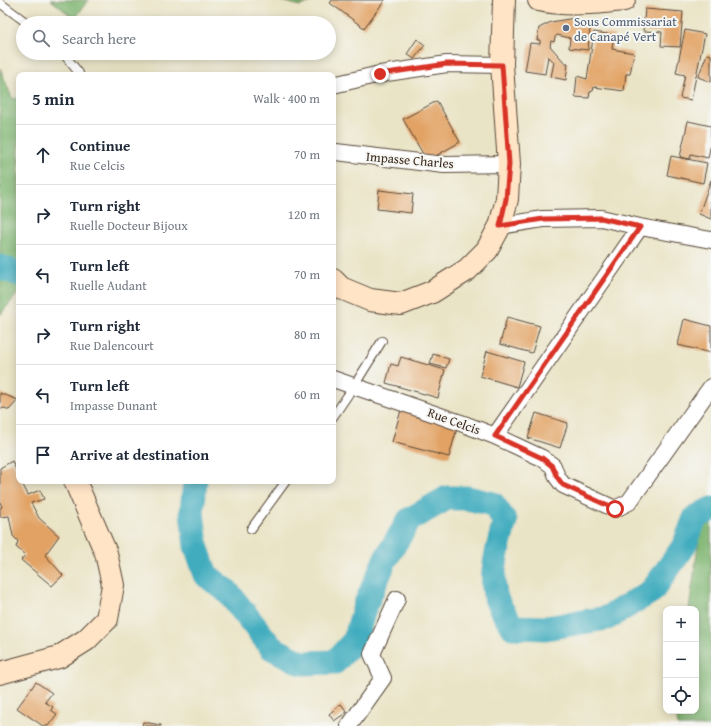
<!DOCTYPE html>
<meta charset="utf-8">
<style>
:root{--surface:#fff;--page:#f6f6f7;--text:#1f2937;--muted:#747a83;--line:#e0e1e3}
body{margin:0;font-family:"Gentium Book Plus",serif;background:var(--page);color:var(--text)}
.controls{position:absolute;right:12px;bottom:12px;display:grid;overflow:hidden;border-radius:8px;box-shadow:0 2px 10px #0003}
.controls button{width:36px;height:36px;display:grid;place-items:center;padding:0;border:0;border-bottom:1px solid var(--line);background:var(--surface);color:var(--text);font:20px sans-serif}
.stop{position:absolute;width:12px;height:12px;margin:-9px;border:3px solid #d93025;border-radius:50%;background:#fff}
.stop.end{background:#d93025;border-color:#fff;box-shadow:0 1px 4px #0008}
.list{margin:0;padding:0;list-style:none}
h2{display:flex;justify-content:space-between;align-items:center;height:52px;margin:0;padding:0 16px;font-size:17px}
h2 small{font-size:13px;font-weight:400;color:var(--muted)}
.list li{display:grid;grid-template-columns:26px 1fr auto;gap:12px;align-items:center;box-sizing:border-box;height:60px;padding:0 16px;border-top:1px solid var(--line)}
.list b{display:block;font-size:15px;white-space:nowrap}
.list p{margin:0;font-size:13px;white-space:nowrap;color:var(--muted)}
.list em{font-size:13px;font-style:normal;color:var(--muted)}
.icon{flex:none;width:22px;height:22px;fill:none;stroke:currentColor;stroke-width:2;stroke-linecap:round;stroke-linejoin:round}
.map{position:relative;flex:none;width:711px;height:726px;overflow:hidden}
.search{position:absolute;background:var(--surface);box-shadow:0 2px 10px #0003;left:16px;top:16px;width:320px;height:44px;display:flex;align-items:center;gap:10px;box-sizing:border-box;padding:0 14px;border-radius:22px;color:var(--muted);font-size:15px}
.panel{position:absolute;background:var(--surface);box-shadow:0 2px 10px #0003;left:16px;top:72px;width:320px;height:412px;border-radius:8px}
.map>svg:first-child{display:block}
.forest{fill:#80b672;stroke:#5e7048}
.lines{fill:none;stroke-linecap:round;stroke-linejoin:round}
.river{stroke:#3facbe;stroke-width:25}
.building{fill:#e2a264}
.lane-casing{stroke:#554637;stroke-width:10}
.street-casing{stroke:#554637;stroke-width:18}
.secondary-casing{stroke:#554637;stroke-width:24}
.lane{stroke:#fff;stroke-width:8}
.street{stroke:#fff;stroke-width:16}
.secondary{stroke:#ffe4c6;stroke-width:22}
.route{stroke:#d93025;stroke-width:5}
.service-dot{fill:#5c6f8a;stroke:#f6f6f2;stroke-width:1.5}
.labels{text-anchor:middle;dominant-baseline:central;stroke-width:4;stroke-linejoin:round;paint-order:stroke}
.service-label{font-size:13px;fill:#4e5e75;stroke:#f6f6f2;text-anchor:start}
.street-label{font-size:13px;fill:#3b2a1e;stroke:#f6f6f2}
</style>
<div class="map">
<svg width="711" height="726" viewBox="0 0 711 726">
<rect width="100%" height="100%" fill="#f6f6f2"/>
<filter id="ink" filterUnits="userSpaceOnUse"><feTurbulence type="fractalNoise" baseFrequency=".025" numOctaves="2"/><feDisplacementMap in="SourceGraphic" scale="8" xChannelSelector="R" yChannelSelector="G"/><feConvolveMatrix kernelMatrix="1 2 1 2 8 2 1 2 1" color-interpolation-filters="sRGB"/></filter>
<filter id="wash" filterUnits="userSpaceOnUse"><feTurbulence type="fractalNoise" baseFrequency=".012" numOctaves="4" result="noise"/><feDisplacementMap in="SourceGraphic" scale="16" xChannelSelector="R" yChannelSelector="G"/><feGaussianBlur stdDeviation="0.9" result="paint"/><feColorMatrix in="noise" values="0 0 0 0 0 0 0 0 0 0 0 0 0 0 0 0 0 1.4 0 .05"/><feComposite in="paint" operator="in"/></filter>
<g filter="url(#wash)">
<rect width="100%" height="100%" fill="#eae4c6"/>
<path class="forest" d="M51,0H88L75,19Z
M278,0H317L300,6Z
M0,68L12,98L19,99V292L0,315Z
M711,503V726H678L676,711H696V609H689L703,511Z"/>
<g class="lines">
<path class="river" d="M0,267L19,274
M195,481L192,512L196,546L206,575L227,591L272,648L302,663L335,662L355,640L365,606L385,560L409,520L447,498H467L493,504L505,521C499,545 487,580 498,603C502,611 508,619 513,627L546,628L607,618L652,591L684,546L695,518L711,509"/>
</g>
<g id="blocks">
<path class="building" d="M332,0H385L364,28L330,3Z
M645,9L683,12L680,47L661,46L662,32L643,31Z
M575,18L576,20L575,26L590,28L588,50L569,48L570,38L557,35L555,37L554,42L551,41L550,46L565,63H568L566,80L551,77L554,62L548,56L545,74L525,71L530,43L540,44V40H537L539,28L551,22Z
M685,30L705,34L691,100L680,98L685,75L676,73Z
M594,32L614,35L612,49L634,53L630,74H626L624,91L594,87L593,91L590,92L589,98L575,97L577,76L587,79Z
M417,39L425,45L414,59L407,54Z
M707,54L711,55V82L698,77Z
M437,101L460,142L427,161L403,119Z
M688,121L711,126V143L708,158L691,154L690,159L680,157Z
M671,156L707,163L703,183L667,175Z
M711,180V219L699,214Z
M379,190L413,194L411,213L377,209Z
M507,317L540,326L532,353L500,344Z
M684,319L711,326V353L678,345Z
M487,351L524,362L517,387L480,376Z
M433,354L449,359L446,368L430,364Z
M401,357L445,370L438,398L386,383L391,364L398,366Z
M0,393L18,400L9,410L5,408L0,409Z
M401,410L458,425L449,457L392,442Z
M536,413L568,423L560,448L528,438Z
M12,461L19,476V481H21L28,495L40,490L44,499L31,503L39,518L59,536L45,555L63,575L52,586L21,560L25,555L16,547L18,541L13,536L9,516L0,517V508L2,507L0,502V468Z
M36,682L52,693L45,702L53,707L51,710L57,714L48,726H43L17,708Z
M341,704L347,712L334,721L329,714Z
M143,722L161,725V726H142Z"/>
</g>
</g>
<g filter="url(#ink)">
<use href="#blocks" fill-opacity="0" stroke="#554637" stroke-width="1"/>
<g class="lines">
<defs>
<path id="lane" d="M0,3L27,23
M63,53L79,73V75
M333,417L354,386L382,341
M251,529L286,481"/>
<path id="street" d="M333,85L380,74L447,64L502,65
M336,152L444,165L509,164
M500,226L543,219L601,218L640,227L711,240
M333,379L461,423L495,436L542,458L553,466L557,477L563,485L615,509L629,502L711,387
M495,436L640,227
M349,726L383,678L372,654L397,599"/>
<path id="secondary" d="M539,0C567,6 596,3 624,0
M333,280L341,288L370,300L401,304L432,292L467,270L487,250L500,226L507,199L509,164L502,65L504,0
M0,673L59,657L86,640L107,619L113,585L106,553L75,481"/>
</defs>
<use href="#lane" class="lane-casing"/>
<use href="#street" class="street-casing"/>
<use href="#secondary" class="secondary-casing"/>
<use href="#lane" class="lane"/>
<use href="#street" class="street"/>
<use href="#secondary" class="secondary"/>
</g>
</g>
<g class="lines" filter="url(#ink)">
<path class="route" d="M380,74L447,64L502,65L509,164L506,199L500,226L543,219L601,218L640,227L495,436L542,458L552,466L557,477L563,485L615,509"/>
</g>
<circle class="service-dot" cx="566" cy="28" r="4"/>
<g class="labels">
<g class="service-label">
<text x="574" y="21">Sous Commissariat<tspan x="574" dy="15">de Canapé Vert</tspan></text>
</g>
<g class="street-label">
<text transform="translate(410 160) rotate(5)">Impasse Charles</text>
<text transform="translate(454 421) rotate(20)">Rue Celcis</text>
</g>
</g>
</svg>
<div class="controls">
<button>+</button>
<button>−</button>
<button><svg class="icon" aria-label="locate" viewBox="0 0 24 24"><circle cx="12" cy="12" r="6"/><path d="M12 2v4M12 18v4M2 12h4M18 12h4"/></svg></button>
</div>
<div class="stop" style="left:615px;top:509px"></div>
<div class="stop end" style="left:380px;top:74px"></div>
<div class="search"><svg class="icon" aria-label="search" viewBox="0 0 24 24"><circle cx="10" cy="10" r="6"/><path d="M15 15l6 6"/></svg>Search here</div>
<section class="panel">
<h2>5 min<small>Walk · 400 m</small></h2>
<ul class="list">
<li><svg class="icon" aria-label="ahead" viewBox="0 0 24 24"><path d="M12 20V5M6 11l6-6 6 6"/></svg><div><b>Continue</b><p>Rue Celcis</p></div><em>70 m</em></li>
<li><svg class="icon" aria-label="right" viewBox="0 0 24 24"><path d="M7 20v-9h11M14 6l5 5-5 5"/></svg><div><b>Turn right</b><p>Ruelle Docteur Bijoux</p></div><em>120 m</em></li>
<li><svg class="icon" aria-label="left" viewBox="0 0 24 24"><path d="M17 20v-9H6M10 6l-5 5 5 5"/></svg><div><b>Turn left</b><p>Ruelle Audant</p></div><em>70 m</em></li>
<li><svg class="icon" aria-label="right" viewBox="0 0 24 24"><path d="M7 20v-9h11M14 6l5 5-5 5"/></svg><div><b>Turn right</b><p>Rue Dalencourt</p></div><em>80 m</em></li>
<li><svg class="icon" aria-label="left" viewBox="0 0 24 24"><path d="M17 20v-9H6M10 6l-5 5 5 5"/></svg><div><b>Turn left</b><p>Impasse Dunant</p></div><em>60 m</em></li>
<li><svg class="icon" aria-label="arrive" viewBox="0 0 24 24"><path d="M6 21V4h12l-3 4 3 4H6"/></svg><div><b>Arrive at destination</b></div></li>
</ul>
</section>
</div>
